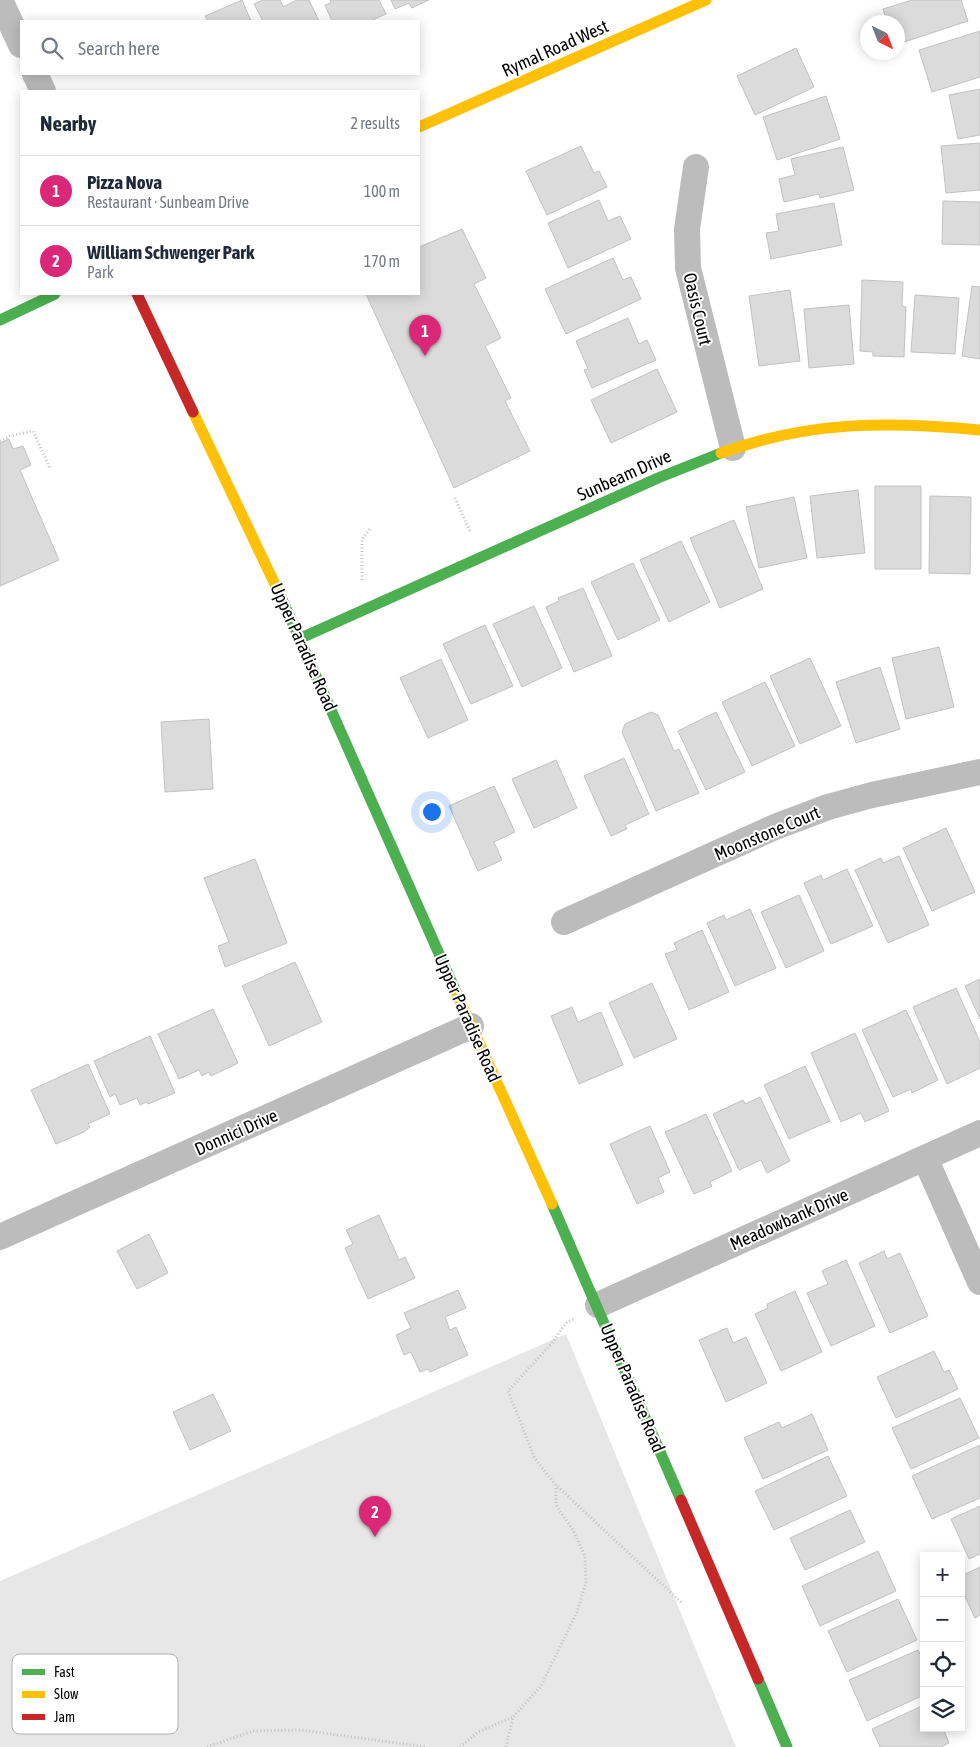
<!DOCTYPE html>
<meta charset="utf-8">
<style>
:root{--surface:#fff;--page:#f2f2f3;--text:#1f2937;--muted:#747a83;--line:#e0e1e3;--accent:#db2777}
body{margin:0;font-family:"Asap Condensed",sans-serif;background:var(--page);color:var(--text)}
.controls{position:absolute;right:15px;bottom:15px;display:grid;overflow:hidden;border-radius:0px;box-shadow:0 2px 12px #0003}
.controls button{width:45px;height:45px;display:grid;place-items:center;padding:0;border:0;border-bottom:1px solid var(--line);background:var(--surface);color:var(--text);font:25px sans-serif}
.compass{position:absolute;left:860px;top:15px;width:45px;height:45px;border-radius:50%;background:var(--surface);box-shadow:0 2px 12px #0003;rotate:138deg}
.you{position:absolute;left:431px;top:811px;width:18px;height:18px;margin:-12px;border:4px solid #fff;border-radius:50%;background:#1a73e8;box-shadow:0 0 0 8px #1a73e833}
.badge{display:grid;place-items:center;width:32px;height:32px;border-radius:50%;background:var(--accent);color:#fff;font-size:16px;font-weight:700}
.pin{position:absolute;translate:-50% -41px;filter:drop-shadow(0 1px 2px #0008)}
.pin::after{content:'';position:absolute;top:26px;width:18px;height:15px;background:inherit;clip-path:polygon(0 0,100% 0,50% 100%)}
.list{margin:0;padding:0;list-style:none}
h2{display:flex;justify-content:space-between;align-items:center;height:65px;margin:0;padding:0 20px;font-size:21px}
h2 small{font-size:16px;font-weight:400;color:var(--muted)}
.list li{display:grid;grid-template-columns:32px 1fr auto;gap:15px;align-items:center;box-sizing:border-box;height:70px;padding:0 20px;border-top:1px solid var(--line)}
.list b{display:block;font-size:19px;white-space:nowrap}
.list p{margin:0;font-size:16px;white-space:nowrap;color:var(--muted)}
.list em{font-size:16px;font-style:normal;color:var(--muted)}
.icon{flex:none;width:28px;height:28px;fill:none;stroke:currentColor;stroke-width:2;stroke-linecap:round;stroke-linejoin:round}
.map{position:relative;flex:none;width:980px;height:1747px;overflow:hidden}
.search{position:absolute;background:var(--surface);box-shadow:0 2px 12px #0003;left:20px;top:20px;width:400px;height:55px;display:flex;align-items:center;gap:12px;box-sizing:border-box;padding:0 18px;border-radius:0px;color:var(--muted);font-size:19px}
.panel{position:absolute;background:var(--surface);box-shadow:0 2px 12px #0003;left:20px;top:90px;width:400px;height:205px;border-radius:0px}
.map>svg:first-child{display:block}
.green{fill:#e7e7e7}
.building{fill:#dbdbdb;stroke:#c2c2c2}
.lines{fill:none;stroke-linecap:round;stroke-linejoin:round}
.path{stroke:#c2c2c2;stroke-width:3;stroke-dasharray:1 2.5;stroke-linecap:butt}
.street{stroke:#bcbcbc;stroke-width:26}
.fast{stroke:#4caf50;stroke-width:11}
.slow{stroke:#ffc107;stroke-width:11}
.jam{stroke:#c62828;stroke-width:11}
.labels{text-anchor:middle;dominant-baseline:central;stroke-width:4;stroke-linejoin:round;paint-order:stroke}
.street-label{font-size:18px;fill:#000;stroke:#fff}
.key{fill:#fff;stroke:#b2b2b2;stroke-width:1}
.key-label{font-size:14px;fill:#000}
</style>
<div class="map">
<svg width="980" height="1747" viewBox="0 0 980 1747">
<rect width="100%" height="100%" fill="#fff"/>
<path class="green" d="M566,1334L736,1747H0V1581Z"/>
<path class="building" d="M242,0L251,21H208L205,16Z
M263,0H280L283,7L297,0H309L319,21H263L254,4Z
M330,0H379L386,14L370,21H332L325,5L331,3Z
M391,0H429L412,8L409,3L395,9Z
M912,0H961L968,21L898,44V22H887L883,9Z
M980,31V77L932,92L919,50Z
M796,48L814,87L755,115L737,76Z
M980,89V135L958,139L949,95Z
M826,96L840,139L777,160L763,117Z
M980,143V190L946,193L941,146Z
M581,146L594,173L599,171L607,187L547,215L526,171Z
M843,147L854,190L820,198L819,194L784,202L779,179L795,175L791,159Z
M599,200L608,221L620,216L631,239L568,268L548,223Z
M943,201L980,202V245L942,244Z
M834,203L842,245L771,259L766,233L779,231L776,214Z
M462,229L486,278L474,284L501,338L485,346L511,398L505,401L530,451L454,488L366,294H419V247Z
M613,258L623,280L631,277L641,299L566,334L545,289Z
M862,280L903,282L902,306L906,307L904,357L873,356V352L860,351Z
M972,286L980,287V359L962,356Z
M790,290L800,361L759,366L749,296Z
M915,295L959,298L955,354L911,352Z
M849,305L854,364L809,368L804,309Z
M628,318L639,344L647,340L656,360L592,388L584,370L588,369L576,341Z
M657,369L677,412L611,443L591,400Z
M9,439L13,449L23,446L31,465L20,470L59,560L0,586V443Z
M875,486H921V569H875Z
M858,490L865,553L817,558L810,496Z
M930,496L971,497L970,574L929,573Z
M794,497L807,558L759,568L746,507Z
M734,520L763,589L720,608L690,538Z
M681,541L710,602L669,622L640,560Z
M633,563L660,620L618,640L591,582Z
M583,588L612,656L574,672L546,607L559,601L558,598Z
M534,606L562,668L522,687L493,624Z
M485,625L513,686L471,704L443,644Z
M939,647L954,707L906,719L892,658Z
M810,658L841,726L800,744L770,676Z
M441,659L468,720L428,738L400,678Z
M880,667L900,729L856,743L836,682Z
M765,682L795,746L752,766L722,702Z
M651,712L658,715L674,751L679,749L699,793L656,811L622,732L625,724Z
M716,712L745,772L706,790L678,731Z
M209,719L213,789L165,792L161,722Z
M624,758L649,814L625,825L627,829L611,836L584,776Z
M556,760L577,808L534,828L512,779Z
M494,786L515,832L494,842L502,860L478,871L449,806Z
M946,828L975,892L932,911L903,848Z
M899,856L929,925L888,943L855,870L881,858L883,863Z
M255,859L287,943L225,967L218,946L229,942L204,878Z
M847,869L873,926L831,944L804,883L821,875L823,880Z
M799,895L824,951L786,968L761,912Z
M750,909L776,968L735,986L707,923L724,915L726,920Z
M702,930L729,992L689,1010L665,954L677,950L674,943Z
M295,962L322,1022L269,1046L242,986Z
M980,979V1019L965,986Z
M652,983L677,1039L634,1058L609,1003Z
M956,988L980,1042V1068L947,1084L913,1007Z
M572,1007L578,1022L601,1012L623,1065L579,1084L551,1016Z
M213,1009L238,1063L211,1076L209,1072L202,1076L199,1070L179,1079L158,1034Z
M906,1010L938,1080L912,1093L911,1089L893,1097L862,1030Z
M855,1033L889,1111L865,1122L861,1113L841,1122L811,1053Z
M150,1036L175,1093L148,1104L147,1102L140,1105L137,1098L120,1105L115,1094L110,1097L94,1061Z
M88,1064L110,1114L88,1124L90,1127L84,1132L56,1144L31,1090Z
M805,1066L830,1121L789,1139L764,1085Z
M760,1097L790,1161L767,1173L761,1160L739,1170L713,1114L743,1100L745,1104Z
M706,1114L732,1171L710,1182L712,1186L694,1194L665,1132Z
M650,1126L670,1172L658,1178L664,1192L637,1204L610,1144Z
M379,1215L399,1260L405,1257L415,1278L368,1299L345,1248L353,1244L346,1230Z
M149,1234L168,1273L137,1289L117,1251Z
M884,1251L887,1259L900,1253L928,1316L890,1333L859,1263Z
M846,1260L875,1326L831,1346L807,1293L828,1284L822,1271Z
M458,1290L466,1308L445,1317L450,1330L456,1327L468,1355L430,1372L428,1369L420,1372L411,1352L404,1355L396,1335L411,1328L404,1313Z
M795,1291L822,1352L781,1371L755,1314L768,1308L767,1304Z
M727,1328L733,1343L746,1337L767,1383L726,1402L699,1340Z
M934,1351L944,1372L949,1370L958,1389L896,1418L877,1377Z
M213,1394L231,1431L190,1450L173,1412Z
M960,1398L979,1438L911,1469L892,1428Z
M812,1414L828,1450L763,1479L744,1438L779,1422L782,1428Z
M980,1445V1498L932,1519L912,1476Z
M828,1456L847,1496L774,1530L755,1491Z
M980,1506V1554L969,1559L951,1519Z
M850,1510L865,1542L805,1570L790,1538Z
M878,1551L896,1591L820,1626L802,1586Z
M980,1567V1615L975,1618L961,1588V1576Z
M898,1599L917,1640L847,1672L828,1631Z
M918,1650L924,1662V1695L867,1721L849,1680Z
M924,1705V1728H943L949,1743L941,1747H880L872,1729Z"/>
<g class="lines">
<path class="path" d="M0,441L10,436L33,431L50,468
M455,498L470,531
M362,580V539L370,529
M573,1319L566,1323L553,1342L508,1391L535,1459L556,1485L683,1604
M207,1747L253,1731L301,1730L426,1747
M460,1747L478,1732L513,1717
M506,1747L513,1717L541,1686L577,1612L586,1582L585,1556L573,1530L556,1505V1485"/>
<path class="street" d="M0,0L21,45
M35,74L43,91
M696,167L687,229L688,268L733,448
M564,922L775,827L828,807L872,795L980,772
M925,1158L980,1282
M0,1237L471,1026
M598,1305L980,1133"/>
<path class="fast" d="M0,320L55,294
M281,597L456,992
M301,638L658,478L721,453
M552,1204L681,1500
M758,1679L787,1747"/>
<path class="slow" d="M419,127L706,0
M193,412L281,597
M721,453C809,421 888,421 980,430
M456,992L552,1204"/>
<path class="jam" d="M137,294L193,412
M681,1500L758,1679"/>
</g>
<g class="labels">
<g class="street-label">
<text transform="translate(555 48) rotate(-24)">Rymal Road West</text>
<text transform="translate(698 309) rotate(77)">Oasis Court</text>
<text transform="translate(624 475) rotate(-24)">Sunbeam Drive</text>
<text transform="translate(304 647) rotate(66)">Upper Paradise Road</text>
<text transform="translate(767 833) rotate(-23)">Moonstone Court</text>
<text transform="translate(468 1018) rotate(66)">Upper Paradise Road</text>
<text transform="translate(236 1132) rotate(-24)">Donnici Drive</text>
<text transform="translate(789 1219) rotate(-24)">Meadowbank Drive</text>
<text transform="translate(633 1388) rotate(67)">Upper Paradise Road</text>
</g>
</g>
<rect x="12" y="1654" width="166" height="80" rx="8" class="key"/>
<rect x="22" y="1669" width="23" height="6" fill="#4caf50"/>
<rect x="22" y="1691" width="23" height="7" fill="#ffc107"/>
<rect x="22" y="1714" width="23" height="6" fill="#c62828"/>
<g class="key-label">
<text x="54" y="1677">Fast</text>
<text x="54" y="1699">Slow</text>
<text x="54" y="1722">Jam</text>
</g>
</svg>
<div class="controls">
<button>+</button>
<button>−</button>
<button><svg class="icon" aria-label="locate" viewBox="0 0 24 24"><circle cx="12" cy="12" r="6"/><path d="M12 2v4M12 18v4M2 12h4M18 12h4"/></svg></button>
<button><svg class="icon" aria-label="layers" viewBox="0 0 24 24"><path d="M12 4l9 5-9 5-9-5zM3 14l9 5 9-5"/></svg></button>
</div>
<svg class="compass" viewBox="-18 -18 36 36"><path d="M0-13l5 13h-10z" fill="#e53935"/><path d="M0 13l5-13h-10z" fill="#747a83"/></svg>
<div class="you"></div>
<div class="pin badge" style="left:425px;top:356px">1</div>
<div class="pin badge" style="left:375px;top:1537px">2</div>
<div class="search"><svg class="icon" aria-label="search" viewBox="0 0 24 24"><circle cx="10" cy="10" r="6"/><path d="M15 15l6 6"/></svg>Search here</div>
<section class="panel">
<h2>Nearby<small>2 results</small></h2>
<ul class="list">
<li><span class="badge">1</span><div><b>Pizza Nova</b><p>Restaurant · Sunbeam Drive</p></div><em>100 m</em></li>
<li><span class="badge">2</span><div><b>William Schwenger Park</b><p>Park</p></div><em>170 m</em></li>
</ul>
</section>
</div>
